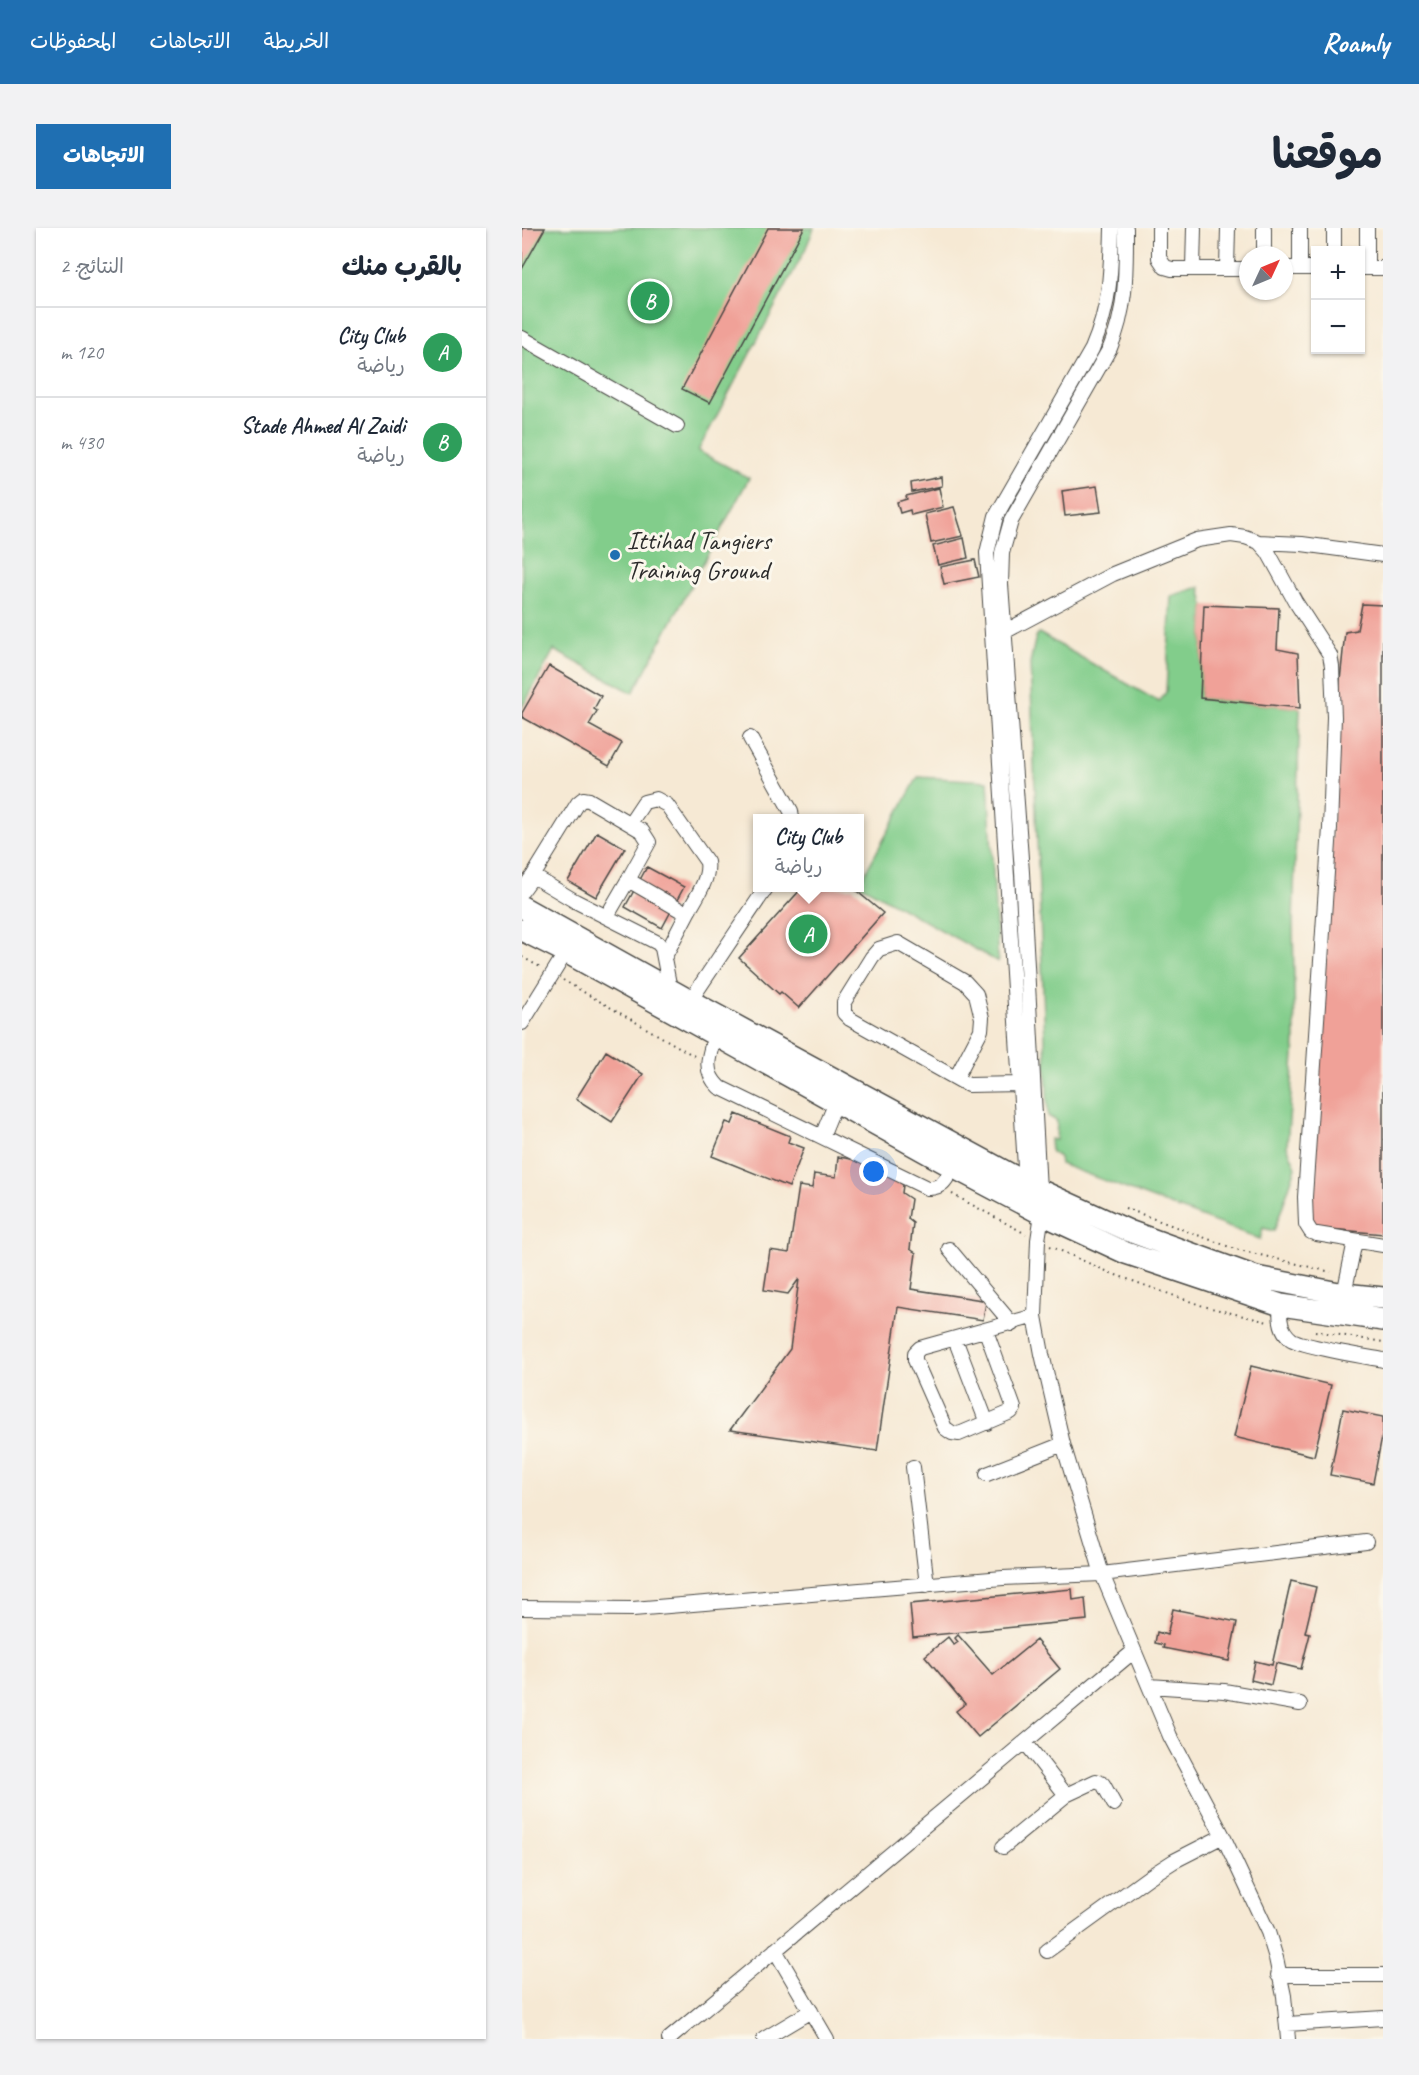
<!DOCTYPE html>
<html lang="ar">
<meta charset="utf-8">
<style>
:root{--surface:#fff;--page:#f2f2f3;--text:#1f2937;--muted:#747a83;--line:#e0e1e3;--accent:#1f6fb2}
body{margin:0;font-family:Caveat,"Playpen Sans Arabic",sans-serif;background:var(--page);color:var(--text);direction:rtl}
.controls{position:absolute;right:18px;top:18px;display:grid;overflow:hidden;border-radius:0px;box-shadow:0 2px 4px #0004}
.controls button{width:54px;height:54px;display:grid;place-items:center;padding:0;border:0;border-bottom:2px solid var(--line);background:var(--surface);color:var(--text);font:30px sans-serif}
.compass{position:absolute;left:717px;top:18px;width:54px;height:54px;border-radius:50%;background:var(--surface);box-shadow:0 2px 4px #0004;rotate:46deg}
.you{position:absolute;left:352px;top:944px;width:21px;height:21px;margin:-15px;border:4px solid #fff;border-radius:50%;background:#1a73e8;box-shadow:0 0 0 9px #1a73e833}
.badge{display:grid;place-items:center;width:39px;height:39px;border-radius:50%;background:var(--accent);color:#fff;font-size:20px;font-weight:700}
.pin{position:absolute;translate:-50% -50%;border:3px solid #fff;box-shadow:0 2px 6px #0006}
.popup{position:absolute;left:231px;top:586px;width:111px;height:78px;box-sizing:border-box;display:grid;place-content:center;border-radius:0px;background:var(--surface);filter:drop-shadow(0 2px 4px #0005);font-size:20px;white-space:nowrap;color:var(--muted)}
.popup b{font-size:22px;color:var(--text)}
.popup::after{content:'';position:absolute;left:50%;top:100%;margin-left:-12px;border:12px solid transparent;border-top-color:var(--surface)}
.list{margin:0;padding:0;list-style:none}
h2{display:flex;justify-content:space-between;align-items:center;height:78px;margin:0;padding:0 24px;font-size:26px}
h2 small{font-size:20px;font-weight:400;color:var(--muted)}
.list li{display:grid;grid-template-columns:39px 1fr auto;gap:18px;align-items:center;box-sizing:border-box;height:90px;padding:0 24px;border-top:2px solid var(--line)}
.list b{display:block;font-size:22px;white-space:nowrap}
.list p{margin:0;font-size:20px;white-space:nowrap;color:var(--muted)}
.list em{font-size:20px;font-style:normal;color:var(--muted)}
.map{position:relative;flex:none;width:861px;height:1811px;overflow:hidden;direction:ltr;border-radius:0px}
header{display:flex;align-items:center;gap:36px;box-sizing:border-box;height:84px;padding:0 30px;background:var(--accent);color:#fff}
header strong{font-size:28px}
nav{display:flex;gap:33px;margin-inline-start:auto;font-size:21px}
.intro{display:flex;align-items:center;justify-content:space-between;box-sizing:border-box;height:144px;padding:0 36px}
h1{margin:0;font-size:42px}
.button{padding:15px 27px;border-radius:0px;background:var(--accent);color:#fff;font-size:21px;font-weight:700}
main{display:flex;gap:36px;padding:0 36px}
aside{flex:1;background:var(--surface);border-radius:0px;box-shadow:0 2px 4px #0004}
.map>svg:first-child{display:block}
.green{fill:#82cd8b;stroke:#567c5b;stroke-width:1.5}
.building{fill:#f0a198}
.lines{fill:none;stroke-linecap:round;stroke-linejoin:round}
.minor-casing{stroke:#494844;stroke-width:16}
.highway-casing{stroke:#494844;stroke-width:24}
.path{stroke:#494844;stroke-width:2;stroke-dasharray:1.5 4.5;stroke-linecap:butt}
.minor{stroke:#fff;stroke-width:14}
.highway{stroke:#fff;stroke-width:21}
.poi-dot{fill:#1f6fb2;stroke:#fbf7ec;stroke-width:2}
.labels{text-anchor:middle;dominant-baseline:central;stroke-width:6;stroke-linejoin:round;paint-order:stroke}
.poi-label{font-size:26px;fill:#2b2b2b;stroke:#fbf7ec;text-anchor:start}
</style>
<header>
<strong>Roamly</strong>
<nav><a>الخريطة</a><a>الاتجاهات</a><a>المحفوظات</a></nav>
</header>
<div class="intro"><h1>موقعنا</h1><a class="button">الاتجاهات</a></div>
<main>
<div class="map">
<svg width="861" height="1811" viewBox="0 0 861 1811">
<rect width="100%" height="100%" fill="#fbf7ec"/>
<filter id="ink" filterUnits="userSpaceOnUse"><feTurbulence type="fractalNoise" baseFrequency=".0167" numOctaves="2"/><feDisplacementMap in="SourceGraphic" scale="12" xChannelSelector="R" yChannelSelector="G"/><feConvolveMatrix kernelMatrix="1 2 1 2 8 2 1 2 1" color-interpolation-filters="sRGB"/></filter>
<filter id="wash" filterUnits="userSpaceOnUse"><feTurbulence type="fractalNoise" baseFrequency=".008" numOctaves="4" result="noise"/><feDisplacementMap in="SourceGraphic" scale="24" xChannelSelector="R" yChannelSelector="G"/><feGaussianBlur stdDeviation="1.35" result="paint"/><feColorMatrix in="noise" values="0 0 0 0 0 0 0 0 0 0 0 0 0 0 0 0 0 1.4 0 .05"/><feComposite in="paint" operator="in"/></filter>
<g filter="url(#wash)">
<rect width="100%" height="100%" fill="#f6e9d4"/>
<path class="green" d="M0,0H292L283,22L176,223L227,250L111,465L32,422L0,480Z
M678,359L682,377L678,470L778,480L771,695L773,814L765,918L774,939L752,1003L741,1000L738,1011L538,936L537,929L529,924L528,911L534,912L535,893L526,888L508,435L514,408L517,405L637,474L644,464L649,368Z
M396,549L466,553L476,734L337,656Z"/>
<g id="blocks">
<path class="building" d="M0,0H23L0,41Z
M246,0H282L188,175L160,161Z
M419,249L420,258L390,264L389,255Z
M575,258L579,284L543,288L540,263Z
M417,260L421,279L389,287L388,282L378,285L375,274L385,271L384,268Z
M432,279L441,308L409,315L403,286Z
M442,310L446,330L416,337L411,318Z
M453,332L457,349L422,356L418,339Z
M840,376L861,377V1006L788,999L818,453L823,404L835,402Z
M682,377L757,380L755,421L776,425L778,480L678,470Z
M27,438L79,468L72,481L75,483L67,497L100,515L87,538L0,489V485Z
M75,604L103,620L74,669L46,653Z
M125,639L162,659L140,700L103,679Z
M280,660H331L361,685L277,780L259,764L257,766L217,730Z
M84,823L121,846L90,894L54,871Z
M214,886L268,908L266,914L282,920L267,959L190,928L204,894L210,896Z
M316,929L350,934L381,957L380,965L389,971L386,991L391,995L388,1021L394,1025L389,1061L460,1072L464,1074L461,1092L376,1079L355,1223L208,1202L268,1121L277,1051L266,1066L242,1062L248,1022L267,1025L277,958L290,960L292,946L314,949Z
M729,1138L809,1157L792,1228L712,1209Z
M821,1181L861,1189V1203L851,1255L808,1247Z
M769,1353L794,1359L783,1405L788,1406L779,1441L754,1435L749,1457L729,1452L733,1433L750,1437Z
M550,1361L551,1372L563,1370L565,1392L391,1409L388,1376Z
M651,1381L715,1394L707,1433L641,1420L642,1417L633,1415L635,1404L645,1407Z
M436,1407L471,1447L514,1412L538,1441L456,1509L434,1483L443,1476L403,1428L426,1409L432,1417L436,1414L433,1410Z"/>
</g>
</g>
<g filter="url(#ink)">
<use href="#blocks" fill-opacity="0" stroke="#494844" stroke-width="1.5"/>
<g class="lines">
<defs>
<path id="minor" d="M637,0V30L643,39L650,41H726
M812,22V0
M742,27V0
M671,40L672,0
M762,40H794
M778,40V0
M838,40H861
M845,40V0
M705,41L706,0
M0,110L155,198
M737,314L780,316L861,327
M484,403L591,346L675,312L709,307L723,309L737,314L746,324L773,373L808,427L810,438L812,489L808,600L783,969L784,996L789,1004L795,1006L861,1017
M228,510L269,583L270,590
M108,595L122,574L134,571L145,577L185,634C188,651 173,671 165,686
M11,648L56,575L61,571L67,572L120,603L127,614L106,652
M0,663L11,648L53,673L136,715L140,720L148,761
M85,688L106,652L165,686L142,730
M168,773L244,660
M0,795L44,724
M193,808C187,827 180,843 197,859L405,960C421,961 425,950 431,939
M434,850L459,802L460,790L454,766L443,754L376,715L357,721L350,729L322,774V785L328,791L446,857L498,856
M300,908L314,874
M504,955L465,325L474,288L570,121C588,79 589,45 590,0
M517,962L500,644L479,356L480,325L489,293L588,120C605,81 604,42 604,0
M520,986L516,1012L513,1088L520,1126L541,1216L580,1346L648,1508L701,1608L746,1704L754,1730L762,1768L766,1811
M427,1021L490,1096
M822,1066L833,1013
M759,1077C757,1090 758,1102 769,1111C778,1118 845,1129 861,1132
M464,1103L492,1180L489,1184L437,1206L430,1205L423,1200L393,1132V1125L398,1120L513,1088
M433,1111L465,1195
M391,1239L405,1357
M465,1246L541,1216
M0,1380L111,1381L481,1350L580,1346L844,1314
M627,1458L702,1463L778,1476
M503,1514L544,1567L574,1553L581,1556L592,1576
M481,1619L544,1567
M253,1722L305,1811
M525,1723L627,1649L652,1633L701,1608
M756,1747H861
M765,1796L861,1790
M147,1811L612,1423
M242,1811L289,1783"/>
<path id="highway" d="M0,679L168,773L517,962L607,1003L734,1049L822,1066L861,1070
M0,702L44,724L431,939L520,986L604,1025L759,1077L861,1092"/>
</defs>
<use href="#minor" class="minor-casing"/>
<use href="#highway" class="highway-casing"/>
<path class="path" d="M0,729L18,739
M41,752L174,829
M430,966L504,1006
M603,980L713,1021L809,1044
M528,1018L591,1046L681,1078L746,1094
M793,1103L861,1114"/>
<use href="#minor" class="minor"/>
<use href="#highway" class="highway"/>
</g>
</g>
<circle class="poi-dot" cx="93" cy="327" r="6"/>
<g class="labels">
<g class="poi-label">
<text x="105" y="312">Ittihad Tangiers<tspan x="105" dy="30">Training Ground</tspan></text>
</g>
</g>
</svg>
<div class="controls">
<button>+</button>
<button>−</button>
</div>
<svg class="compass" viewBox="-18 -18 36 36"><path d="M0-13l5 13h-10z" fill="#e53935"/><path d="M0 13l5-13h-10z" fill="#747a83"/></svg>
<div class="you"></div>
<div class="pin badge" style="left:286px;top:706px;background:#2e9e5b">A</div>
<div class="popup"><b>City Club</b>رياضة</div>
<div class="pin badge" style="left:128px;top:73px;background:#2e9e5b">B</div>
</div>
<aside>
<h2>بالقرب منك<small>النتائج: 2</small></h2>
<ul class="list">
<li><span class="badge" style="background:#2e9e5b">A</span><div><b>City Club</b><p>رياضة</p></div><em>120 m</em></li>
<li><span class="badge" style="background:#2e9e5b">B</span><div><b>Stade Ahmed Al Zaidi</b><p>رياضة</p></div><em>430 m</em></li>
</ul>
</aside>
</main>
